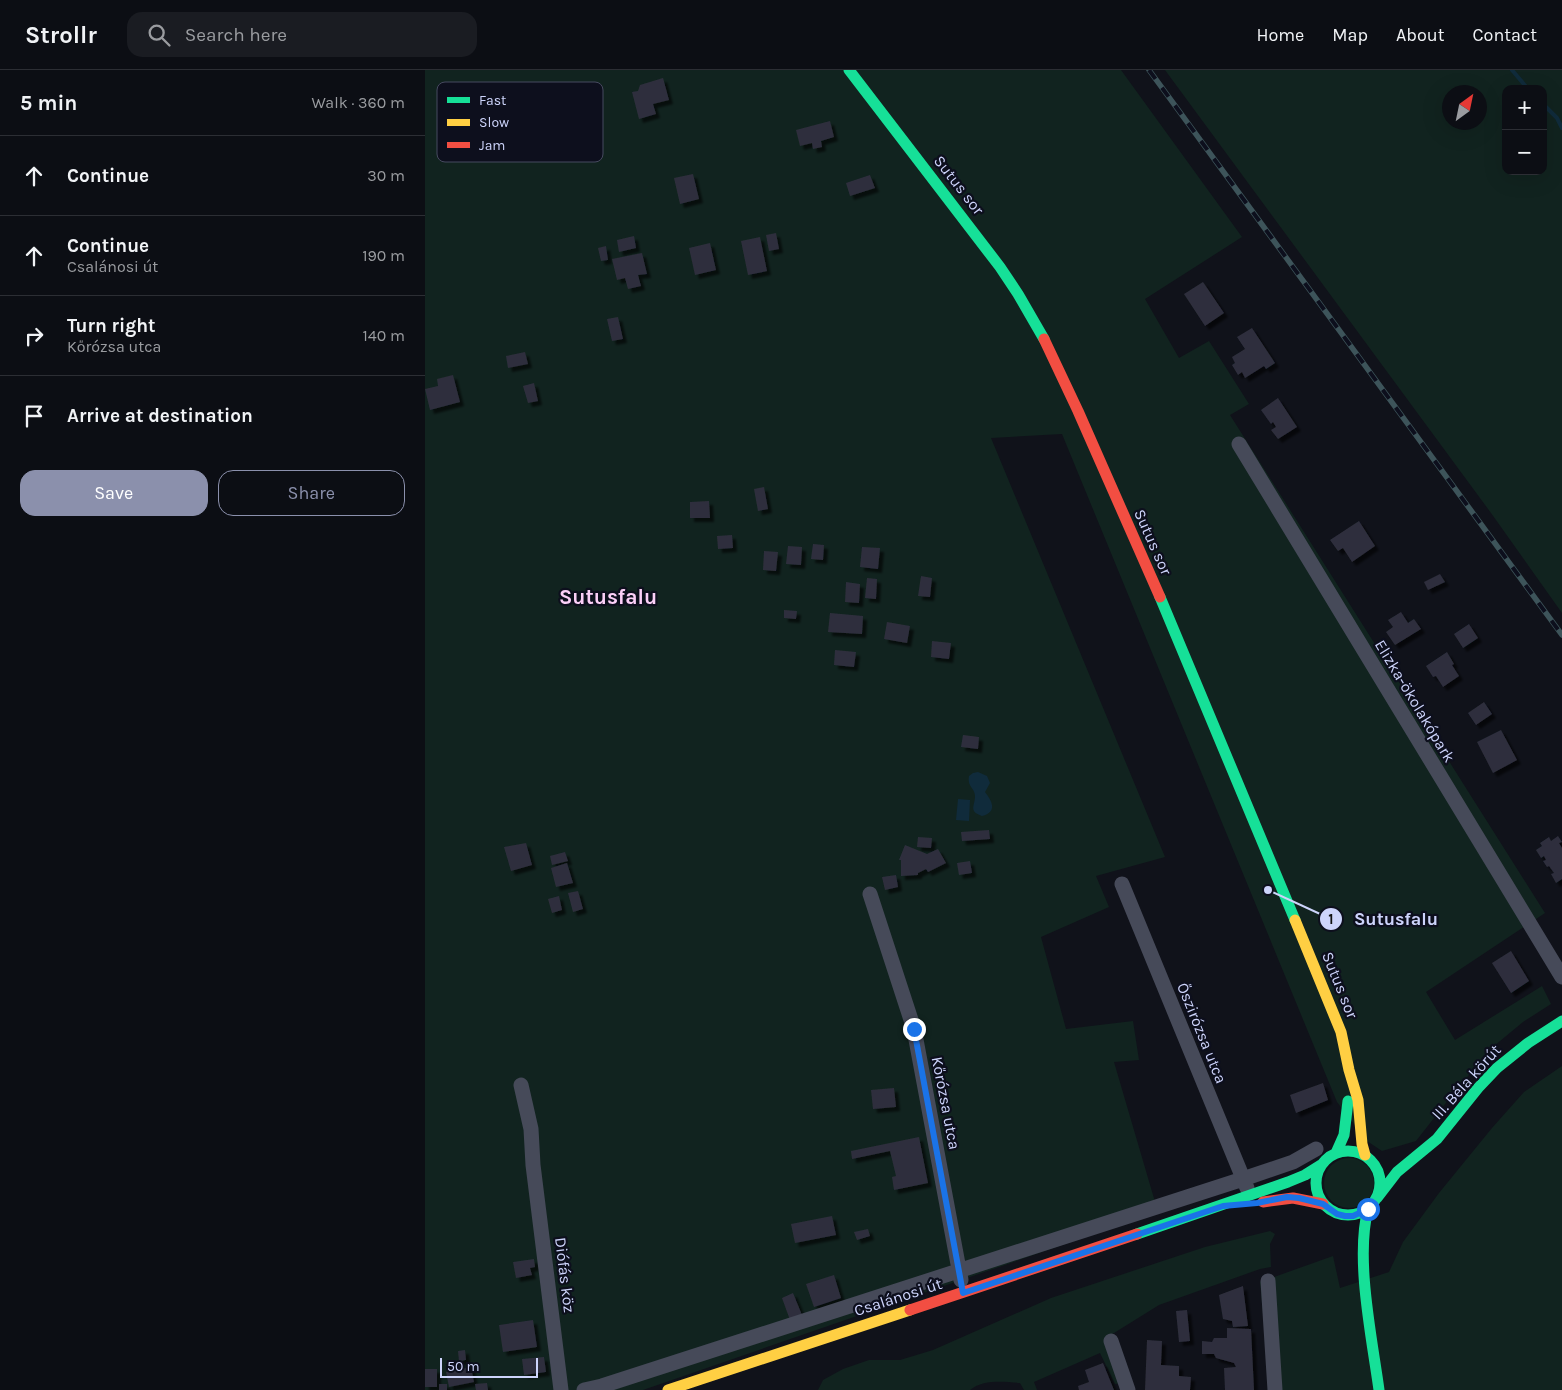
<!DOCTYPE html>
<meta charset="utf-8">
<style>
:root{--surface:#0c0e14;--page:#1a1c22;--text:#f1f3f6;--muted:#9a9ca0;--line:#2c2e34;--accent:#8b90ac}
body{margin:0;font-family:Karla,sans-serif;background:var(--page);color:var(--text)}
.controls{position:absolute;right:15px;top:15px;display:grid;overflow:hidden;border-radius:10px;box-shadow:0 5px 20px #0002}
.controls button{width:45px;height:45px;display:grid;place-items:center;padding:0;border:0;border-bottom:1px solid var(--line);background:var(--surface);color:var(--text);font:25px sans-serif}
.compass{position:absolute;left:1017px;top:15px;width:45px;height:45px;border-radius:50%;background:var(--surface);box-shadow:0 5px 20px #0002;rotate:33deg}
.scale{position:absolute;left:15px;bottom:12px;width:98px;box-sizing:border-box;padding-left:5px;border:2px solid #cdd4fb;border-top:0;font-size:14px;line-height:18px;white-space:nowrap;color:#cdd4fb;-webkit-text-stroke:4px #0d0f1d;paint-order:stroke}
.stop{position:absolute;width:15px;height:15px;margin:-11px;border:4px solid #1a73e8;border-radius:50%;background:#fff}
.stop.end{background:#1a73e8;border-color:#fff;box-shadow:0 1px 5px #0008}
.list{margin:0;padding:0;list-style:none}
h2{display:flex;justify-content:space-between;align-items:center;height:65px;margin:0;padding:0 20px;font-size:21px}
h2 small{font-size:16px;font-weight:400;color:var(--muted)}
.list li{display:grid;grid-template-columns:32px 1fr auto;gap:15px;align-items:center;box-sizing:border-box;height:80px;padding:0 20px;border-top:1px solid var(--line)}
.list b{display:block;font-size:19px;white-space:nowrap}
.list p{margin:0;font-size:16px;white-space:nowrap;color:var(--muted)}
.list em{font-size:16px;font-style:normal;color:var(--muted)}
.actions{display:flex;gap:10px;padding:15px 20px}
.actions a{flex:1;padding:11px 0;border:1px solid var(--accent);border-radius:15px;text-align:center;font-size:18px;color:var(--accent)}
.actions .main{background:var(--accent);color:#fff}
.icon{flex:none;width:28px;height:28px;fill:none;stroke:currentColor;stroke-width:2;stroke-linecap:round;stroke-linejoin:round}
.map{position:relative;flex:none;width:1137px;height:1320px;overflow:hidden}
header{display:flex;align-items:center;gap:30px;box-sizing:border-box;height:70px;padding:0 25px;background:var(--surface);border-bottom:1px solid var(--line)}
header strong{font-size:24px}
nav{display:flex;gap:28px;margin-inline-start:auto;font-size:18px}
.search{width:350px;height:45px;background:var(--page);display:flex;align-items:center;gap:12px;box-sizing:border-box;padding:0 18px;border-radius:15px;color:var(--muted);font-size:19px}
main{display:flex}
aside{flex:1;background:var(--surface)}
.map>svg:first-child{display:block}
.green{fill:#11231f;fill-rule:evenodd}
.water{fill:#102b3b}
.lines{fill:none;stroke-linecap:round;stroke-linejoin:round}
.stream{stroke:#102b3b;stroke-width:4}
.building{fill:#2e2f3c;filter:url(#shadow)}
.street{stroke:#464a59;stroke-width:15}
.fast{stroke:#16e098;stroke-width:11}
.slow{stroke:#ffcf43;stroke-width:11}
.jam{stroke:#f24e42;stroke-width:11}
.rail-casing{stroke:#3d545a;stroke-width:5.5}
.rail{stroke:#0d0f1d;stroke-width:4;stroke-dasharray:11;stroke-linecap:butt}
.route{stroke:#1a73e8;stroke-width:6}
.labels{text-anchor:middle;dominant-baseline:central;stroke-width:4.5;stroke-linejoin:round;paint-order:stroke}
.street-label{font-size:16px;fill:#cdd4fb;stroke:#0d0f1d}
.district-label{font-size:21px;font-weight:bold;fill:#fbcff7;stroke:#0d0f1d}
.key{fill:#0d0f1d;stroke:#474a60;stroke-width:1}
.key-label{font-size:14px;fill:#cdd4fb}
.leader{fill:none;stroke:#cdd4fb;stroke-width:2}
.callout-dot{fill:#cdd4fb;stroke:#0d0f1d;stroke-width:2}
.mark-label{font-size:15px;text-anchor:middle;font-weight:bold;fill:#111}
.callout-label{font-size:18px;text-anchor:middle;font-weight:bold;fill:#cdd4fb;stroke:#0d0f1d;stroke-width:4.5;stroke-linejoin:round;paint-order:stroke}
</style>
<header>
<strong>Strollr</strong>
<div class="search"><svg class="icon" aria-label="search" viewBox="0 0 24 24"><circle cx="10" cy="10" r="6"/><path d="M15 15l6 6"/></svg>Search here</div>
<nav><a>Home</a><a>Map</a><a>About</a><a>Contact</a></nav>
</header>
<main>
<aside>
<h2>5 min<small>Walk · 360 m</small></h2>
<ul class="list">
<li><svg class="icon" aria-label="ahead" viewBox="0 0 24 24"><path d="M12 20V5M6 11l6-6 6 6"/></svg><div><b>Continue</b></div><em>30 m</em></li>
<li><svg class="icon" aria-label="ahead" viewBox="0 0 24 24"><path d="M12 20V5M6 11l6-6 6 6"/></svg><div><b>Continue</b><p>Csalánosi út</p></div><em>190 m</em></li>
<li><svg class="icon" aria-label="right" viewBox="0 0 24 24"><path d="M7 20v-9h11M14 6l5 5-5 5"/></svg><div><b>Turn right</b><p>Kőrózsa utca</p></div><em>140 m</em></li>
<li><svg class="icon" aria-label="arrive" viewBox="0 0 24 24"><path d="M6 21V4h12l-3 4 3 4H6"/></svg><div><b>Arrive at destination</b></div></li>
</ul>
<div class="actions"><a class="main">Save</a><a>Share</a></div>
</aside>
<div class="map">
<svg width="1137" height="1320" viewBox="0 0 1137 1320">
<defs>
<filter id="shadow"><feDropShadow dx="4" dy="4" stdDeviation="1" flood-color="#0009"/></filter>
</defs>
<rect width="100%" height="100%" fill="#10121a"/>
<path class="green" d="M0,0H696L817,167L720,229L754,288L784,271L824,334L805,345L1120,843L1001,922L1030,970L1117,916L1126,934L1098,952L1069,976L1031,1020L991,1071L957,1081L942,1071L912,1032L637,364L566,368L740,787L671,806L684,837L616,867L641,959L708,951L714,990L689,992L733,1142L218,1320H0Z
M740,0H1137V543L1066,443ZM1081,19H1118V101H1081ZM1024,22H1054V52H1024Z
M1137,996V1320H845L835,1212L908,1186L915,1218L964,1202L978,1172L1014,1123L1067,1058L1099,1022Z
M899 1113a25 25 0 1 1 50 0a25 25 0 1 1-50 0Z
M845,1161L850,1164L845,1174L846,1197L835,1199L734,1235L681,1268L697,1313L690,1314L675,1283L609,1312L612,1320H599L595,1313C579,1312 559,1309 545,1320H393L398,1310L418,1299L444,1290H475L508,1280L626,1228L780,1177Z"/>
<path class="water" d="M553,702L562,706L565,713L560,722C567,731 573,742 557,746C543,741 550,736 550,726C550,718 542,717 544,706L548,703Z
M533,729L545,730L544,751L531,750Z"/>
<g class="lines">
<path class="stream" d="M1087,0L1103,19
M1118,34L1132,48L1137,58"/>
</g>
<path class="building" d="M238,8L244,30L228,34L231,44L214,49L207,22L213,21L215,15Z
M405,51L409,67L396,71L397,77L388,79L387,73L375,76L371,60Z
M268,104L274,129L255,134L249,108Z
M445,105L450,118L425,126L421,113Z
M351,163L354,179L344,181L341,165Z
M209,166L211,178L194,182L192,170Z
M335,167L342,201L323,205L316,171Z
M285,173L291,200L270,205L264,178Z
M181,176L183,190L176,191L173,178Z
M217,183L222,204L213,205L216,216L203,219L200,208L192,210L187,189Z
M778,212L799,243L780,256L759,224Z
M193,247L198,269L187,271L182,249Z
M827,258L850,293L841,299L839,296L820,308L817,302L813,305L807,295L810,293L807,287L820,279L812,267Z
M100,282L103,294L83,298L81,286Z
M28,305L35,332L5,340L0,319L13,316L12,309Z
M109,313L113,331L103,333L98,316Z
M853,328L872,357L853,369L846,360L851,357L848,352L846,354L836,340Z
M339,417L343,439L333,441L329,419Z
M284,431L285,448H265V432Z
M934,451L950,476L927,492L918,478L913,481L905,470Z
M307,465L308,478L293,479L292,466Z
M388,474L399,475L398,490L386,489Z
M363,476L377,477L376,495L361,494Z
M437,477L455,478L453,499L435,497Z
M339,481L353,482L351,501L338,500Z
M1015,504L1020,512L1003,520L999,512Z
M496,506L507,508L505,527L493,526Z
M442,508L452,509L451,529L440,528Z
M421,512L435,514L434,533L420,532Z
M359,540L372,541L371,549L359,548Z
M976,542L983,553L989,549L996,559L970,575L961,562L968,557L963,550Z
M405,543L438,546L437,564L403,562Z
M462,552L485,556L482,573L459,569Z
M1044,554L1053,568L1038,578L1029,564Z
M507,571L526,573L524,589L506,587Z
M410,580L431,582L429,597L409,595Z
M1022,582L1029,594L1027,595L1034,606L1018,617L1011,606L1008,607L1001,596Z
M1059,632L1067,644L1051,655L1043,643Z
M1076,660L1092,690L1068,703L1052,672Z
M538,665L554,667L553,679L536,677Z
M564,760L565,769L537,771L536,762Z
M1133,766L1137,772L1134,773L1137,778V809L1131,813L1126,804L1129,803L1124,796L1122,797L1118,791L1121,790L1119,786L1116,788L1111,780L1117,776L1115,773L1124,767L1126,771Z
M493,767L507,768L506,778L492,777Z
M101,773L107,795L86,801L79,777Z
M480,775L502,784L513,779L521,793L503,802L501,799L493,803V805L476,806V790H474Z
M140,782L143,791L127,795L125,786Z
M545,791L547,803L534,805L532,793Z
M142,793L148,813L131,817L126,798Z
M471,805L473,817L460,820L457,807Z
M153,821L158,839L148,842L143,823Z
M134,826L137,840L127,843L123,829Z
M1086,881L1104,911L1086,923L1067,893Z
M898,1013L903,1030L871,1043L865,1025Z
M469,1018L471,1037L448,1039L446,1020Z
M494,1067L503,1113L469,1120L467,1107L471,1106L465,1081L427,1089L426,1081Z
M407,1146L411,1165L370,1173L366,1154Z
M443,1159L445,1166L432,1170L429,1162Z
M109,1189L110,1197L105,1198L107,1205L91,1208L88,1192Z
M409,1205L416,1228L389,1237L381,1214Z
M818,1216L823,1256L808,1257L807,1251L798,1249L794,1225Z
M368,1223L377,1245L365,1250L357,1228Z
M762,1240L765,1271L754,1272L751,1241Z
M108,1250L112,1277L78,1282L74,1255Z
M802,1258L826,1259L829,1320H800L799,1298L811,1297L809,1293L791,1288L789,1284H777V1271L787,1272L789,1268H802Z
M722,1270L737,1271L736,1295L754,1296V1306L766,1307L765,1320H720Z
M40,1280L41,1290L34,1291L33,1281Z
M119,1287L121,1302L99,1305L97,1289Z
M678,1293L689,1320H654L653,1316L664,1312L660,1300Z
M46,1297L49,1312L24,1317L21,1302Z
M0,1299H12V1317H0Z
M62,1313L63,1320H51L50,1314Z
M14,1314H22V1320H14Z"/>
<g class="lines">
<path class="street" d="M814,374L1137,907
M697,814L822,1118
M445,824L489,959L536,1210
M96,1015L106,1059L108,1095L136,1320
M843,1211L850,1320
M686,1271L703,1320
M159,1320L177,1316L818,1109L868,1092L891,1079"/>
<path class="fast" d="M424,0L575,197L593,224L619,269
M735,527L870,850
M891 1113a32 32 0 1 1 64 0a32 32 0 1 1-64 0Z
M911,1083L919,1065L923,1031
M952,1128L972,1102L1012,1069L1053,1018L1072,998L1103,973L1137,951
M943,1139C930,1189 947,1268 954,1320
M712,1164L863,1112L880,1105L896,1095"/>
<path class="slow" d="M870,850L916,962L924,1000L933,1030L937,1074L940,1085
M243,1320L485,1240"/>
<path class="jam" d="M619,269L653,341L735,527
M838,1132L868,1128L898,1134
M485,1240L712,1164"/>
<defs>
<path id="rail" d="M724,0L1137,565"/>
</defs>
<use href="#rail" class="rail-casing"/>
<use href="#rail" class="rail"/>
</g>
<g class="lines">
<path class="route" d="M489,959L538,1223L798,1136L832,1133L862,1127L874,1128L898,1134L912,1144L920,1146H928L943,1139"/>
</g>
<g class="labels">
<g class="street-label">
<text transform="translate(534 115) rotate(52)">Sutus sor</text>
<text transform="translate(728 472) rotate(66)">Sutus sor</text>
<text transform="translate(990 631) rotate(59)">Elizka-ökolakópark</text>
<text transform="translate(915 915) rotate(68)">Sutus sor</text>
<text transform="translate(777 963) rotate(68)">Őszirózsa utca</text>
<text transform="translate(1041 1012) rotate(-48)">III. Béla körút</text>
<text transform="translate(521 1033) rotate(79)">Kőrózsa utca</text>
<text transform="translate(140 1205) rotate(83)">Diófás köz</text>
<text transform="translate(473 1227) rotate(-18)">Csalánosi út</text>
</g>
<g class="district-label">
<text x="183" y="527">Sutusfalu</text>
</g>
</g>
<rect x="12" y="12" width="166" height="80" rx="8" class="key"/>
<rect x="22" y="27" width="23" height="6" fill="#16e098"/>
<rect x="22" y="49" width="23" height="7" fill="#ffcf43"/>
<rect x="22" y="72" width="23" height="6" fill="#f24e42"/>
<g class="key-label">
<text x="54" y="35">Fast</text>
<text x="54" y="57">Slow</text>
<text x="54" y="80">Jam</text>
</g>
<path class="leader" d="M843 820L906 849"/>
<g class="callout-dot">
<circle cx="843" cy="820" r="5"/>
<circle cx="906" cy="849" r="12"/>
</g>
<g class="mark-label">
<text x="906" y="854">1</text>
</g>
<g class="callout-label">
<text x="971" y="855">Sutusfalu</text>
</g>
</svg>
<div class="controls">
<button>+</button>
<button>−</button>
</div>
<svg class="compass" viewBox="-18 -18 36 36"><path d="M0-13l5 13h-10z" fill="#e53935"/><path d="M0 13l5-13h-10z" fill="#9a9ca0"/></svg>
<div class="scale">50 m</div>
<div class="stop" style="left:943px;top:1139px"></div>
<div class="stop end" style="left:489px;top:959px"></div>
</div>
</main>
